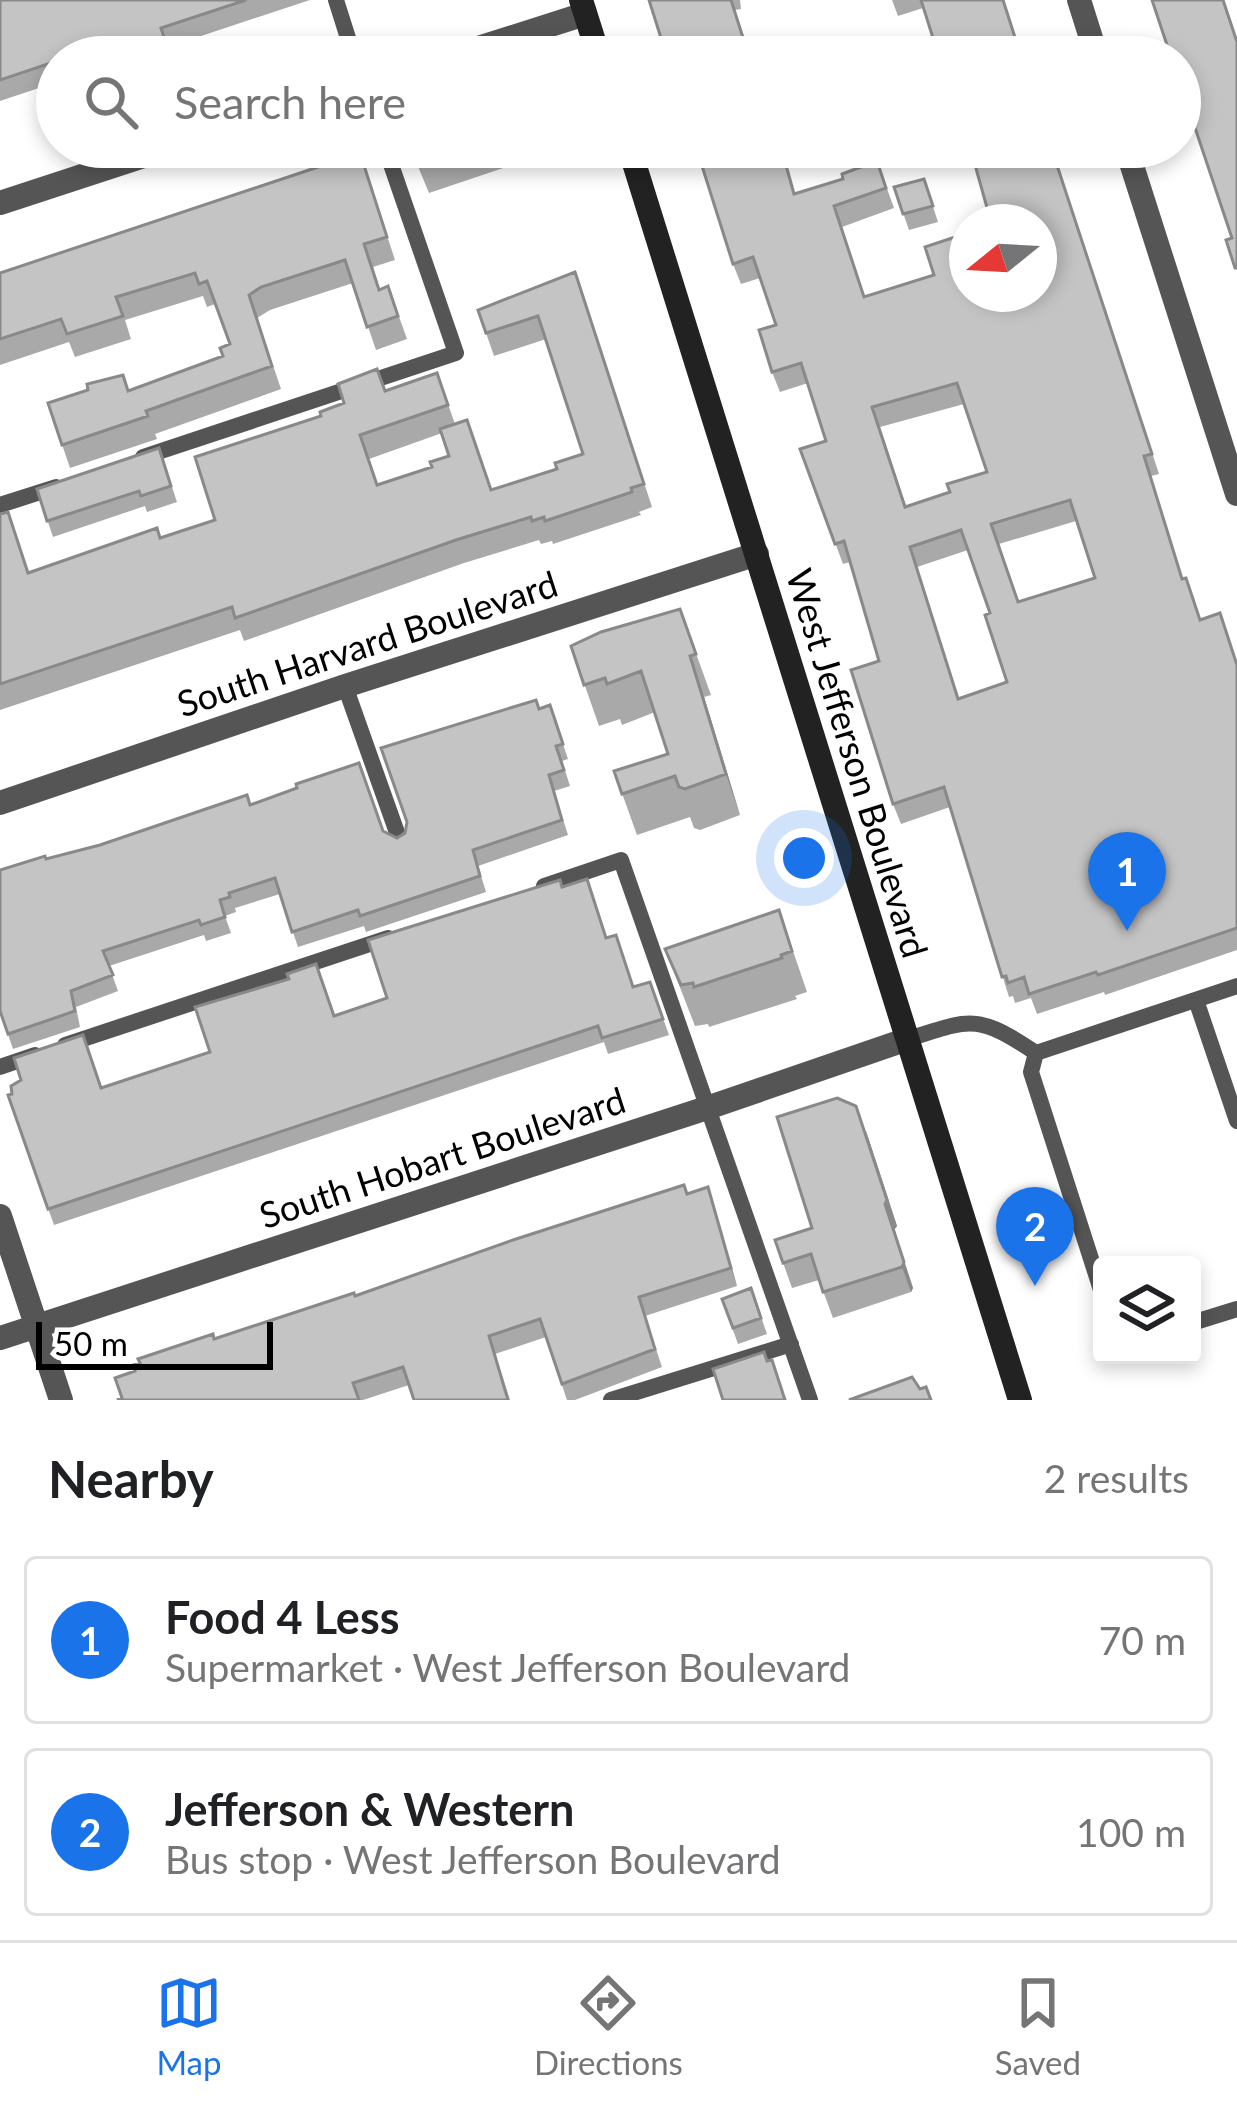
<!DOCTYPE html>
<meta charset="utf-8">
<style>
:root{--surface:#fff;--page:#f2f2f2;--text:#202124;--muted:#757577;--line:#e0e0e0;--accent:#1a73e8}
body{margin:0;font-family:Lato,sans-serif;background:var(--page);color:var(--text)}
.controls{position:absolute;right:36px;bottom:36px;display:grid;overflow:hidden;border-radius:12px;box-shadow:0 6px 18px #0003}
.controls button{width:108px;height:108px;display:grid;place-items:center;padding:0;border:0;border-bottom:3px solid var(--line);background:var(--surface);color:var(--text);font:60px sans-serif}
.compass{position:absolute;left:949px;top:204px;width:108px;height:108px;border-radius:50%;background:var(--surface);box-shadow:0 6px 18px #0003;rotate:252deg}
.scale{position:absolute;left:36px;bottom:30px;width:237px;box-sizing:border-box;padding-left:12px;border:6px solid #000;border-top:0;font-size:33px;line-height:42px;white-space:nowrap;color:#000;-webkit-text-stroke:9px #fff;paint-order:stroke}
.you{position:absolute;left:804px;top:858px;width:42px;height:42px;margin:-30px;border:9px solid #fff;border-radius:50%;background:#1a73e8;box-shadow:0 0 0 18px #1a73e833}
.badge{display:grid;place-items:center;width:78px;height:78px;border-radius:50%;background:var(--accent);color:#fff;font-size:39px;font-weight:700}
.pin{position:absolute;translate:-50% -99px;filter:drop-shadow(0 3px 6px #0008)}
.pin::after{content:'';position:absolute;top:63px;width:42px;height:36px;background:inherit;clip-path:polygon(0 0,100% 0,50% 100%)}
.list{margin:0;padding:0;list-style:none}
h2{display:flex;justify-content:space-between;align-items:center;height:156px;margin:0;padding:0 48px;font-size:51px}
h2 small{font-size:39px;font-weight:400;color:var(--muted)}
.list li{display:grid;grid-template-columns:78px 1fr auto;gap:36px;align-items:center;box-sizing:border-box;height:168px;margin:0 24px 24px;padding:0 24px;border:3px solid var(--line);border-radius:12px}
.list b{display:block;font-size:45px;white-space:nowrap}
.list p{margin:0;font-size:39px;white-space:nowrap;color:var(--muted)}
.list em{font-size:39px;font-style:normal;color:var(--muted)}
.icon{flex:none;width:66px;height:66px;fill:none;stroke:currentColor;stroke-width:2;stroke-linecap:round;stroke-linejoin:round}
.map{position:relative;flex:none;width:1237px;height:1400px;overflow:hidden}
.search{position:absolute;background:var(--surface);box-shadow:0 6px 18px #0003;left:36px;right:36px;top:36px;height:132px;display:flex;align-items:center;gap:30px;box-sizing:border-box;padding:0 42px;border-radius:66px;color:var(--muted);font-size:45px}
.sheet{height:540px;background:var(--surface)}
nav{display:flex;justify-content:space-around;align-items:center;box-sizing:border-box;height:168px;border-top:3px solid var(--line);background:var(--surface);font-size:33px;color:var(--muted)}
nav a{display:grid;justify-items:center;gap:6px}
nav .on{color:var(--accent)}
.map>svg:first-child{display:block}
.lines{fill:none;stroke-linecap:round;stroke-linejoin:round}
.service{stroke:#555;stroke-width:16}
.minor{stroke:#555;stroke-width:24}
.tertiary{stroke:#555;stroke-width:24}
.secondary{stroke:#222;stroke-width:24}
.wall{fill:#a9a9a9;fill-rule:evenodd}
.shaded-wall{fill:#898989}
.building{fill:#c4c4c4;stroke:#898989;stroke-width:3;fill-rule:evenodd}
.labels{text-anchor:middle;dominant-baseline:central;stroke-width:9;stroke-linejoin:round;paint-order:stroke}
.street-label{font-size:36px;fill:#000;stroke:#fff}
</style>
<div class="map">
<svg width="1237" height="1400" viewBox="0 0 1237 1400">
<rect width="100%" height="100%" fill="#fff"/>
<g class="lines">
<path class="service" d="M336,0L354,57
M143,457L456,353L385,147
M0,505L56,487
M345,686L400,841
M544,886L621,860L810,1400
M1196,1000L1237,1121
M905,1040C971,1019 976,1013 1036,1053
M65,1045L388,938
M0,1067L35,1055
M1102,1293L1031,1072L1036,1053L1237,986
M1192,1323L1237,1309
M611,1400L791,1344"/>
<path class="minor" d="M1079,0L1097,57
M1126,147L1237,494
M0,803L345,686L757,554
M0,1216L61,1400
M0,1338L710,1107L905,1040"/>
<path class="tertiary" d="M450,57L585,14
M0,203L171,147"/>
<path class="secondary" d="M581,0L599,57
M629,147L1020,1400"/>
</g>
<path class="wall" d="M0,0H310L168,47L171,56L167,57H57V82L0,101Z
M649,0H740L741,9L735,10L746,43L755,57Z
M892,0H1004L1022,57H939L923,8L898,16Z
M410,147H536L539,156L429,193Z
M1052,147L1159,474L1151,476L1183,579L1200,620L1237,663V950L1105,995L1104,992L1037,1014L1031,998L1015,1003L1013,996L1009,997L950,807L901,824L893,804L879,661L850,562L843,564L800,449L826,441L808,383L780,392L772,372L776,325L760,278L741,284L733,264L796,194L843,179L877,161L894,208L842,227L865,297L967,294ZM964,404L987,472L950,492L906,506L880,427ZM1076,521L1095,578L1019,602L999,544ZM968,550L990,613L1007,682L959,698L917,567Z
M360,153L395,260L373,267L380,289L388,286L407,339L376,350L353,283L270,310L257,318L281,389L155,434L157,439L70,468L48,403L88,390L123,375L129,391L223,356L230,344L215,304L207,307L203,296L125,320L131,339L75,357L69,342L0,365V273Z
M924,179L938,222L909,230L894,187Z
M575,272L652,507L639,512L641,515L553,544L552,541L541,544L539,540L464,563L244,641L240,630L0,710V514L28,573L160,538L215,520L321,416L437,373L455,424L492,490L557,469L583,454L546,339L494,356L478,310ZM442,433L449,456L432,467L378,485L369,459Z
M159,448L177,502L147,512L145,506L53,537L37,489Z
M680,609L711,695L704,697L740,815L700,830L694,828L690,817L637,835L614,771L668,754L655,712L622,725L620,719L599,726L571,646Z
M550,705L568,759L562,761L570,786L554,791L568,835L478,866L486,892L366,932L364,926L298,947L280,894L235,908L236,912L225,916L231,933L206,941L204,935L109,966L118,991L76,1007L80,1027L13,1049L0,1011L46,859L250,805L383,831L397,838L539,709Z
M562,887L607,938L633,987L650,982L669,1035L608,1054L604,1042L54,1225L8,1095L101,1088L210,1052L289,979L334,1016L387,998Z
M779,910L807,992L795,996L797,999L709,1027L708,1024L695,1026L665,949Z
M866,1131L897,1226L894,1230L913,1288L911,1292L833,1318L819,1280L792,1288L775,1240L812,1228Z
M687,1194L714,1205L737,1286L645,1316L662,1367L575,1400H567L546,1337L495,1354L510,1400H414L409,1385L363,1400H117L214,1339Z
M751,1288L767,1334L738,1344L722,1299Z"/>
<path class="shaded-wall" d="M690,656L704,697L740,815L726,774Z
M866,1131L897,1226L894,1230L913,1288L911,1292L902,1267Z
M708,1187L714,1205L737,1286L731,1268Z"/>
<path class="building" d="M0,0H246L161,28L164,37L104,57H57V61L0,80Z
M649,0H731L745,44L750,42L755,57H667Z
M921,0H1003L1020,53L1014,55L1015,57H939Z
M1152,0H1223L1237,42V268H1235L1226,240L1232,238L1180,83V57H1171Z
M696,147H781L794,194L843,179L842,174L877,161L886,188L834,206L864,297L934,275L925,247L967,233V294H1039V222H991L970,147H1051L1152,454L1144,456L1182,579L1186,578L1200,620L1220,613L1237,665V928L1098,975L1096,972L1029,994L1024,977L1008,983L1006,976L1002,977L944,787L893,804L851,670L879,661L844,541L835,544L800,449L826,441L801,363L772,372L759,330L776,325L753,257L733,264ZM957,383L987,472L947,484L950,492L905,507L872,407ZM1070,500L1095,578L1018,602L991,524ZM961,530L990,613L985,615L1007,682L958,699L910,547Z
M360,153L387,237L364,244L379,290L388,286L398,316L367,327L345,260L261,287L249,295L272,366L146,411L148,416L62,445L48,403L88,390L87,384L123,375L128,391L223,356L220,348L230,344L207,281L199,284L195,273L116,297L123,316L67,334L61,319L0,339V273Z
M924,179L933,206L903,214L894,187Z
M575,272L644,484L631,488L632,492L545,521L544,517L532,521L531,517L456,540L235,618L232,607L0,684V514L8,512L28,573L157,528L160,538L215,520L195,457L321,416L320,412L344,403L338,384L377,369L385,391L437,373L448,405L360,435L377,485L432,467L430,462L449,456L440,429L467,420L491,490L557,469L555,463L583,454L538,316L486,333L478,310Z
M159,448L171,486L141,496L139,491L47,521L37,489Z
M680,609L696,654L690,656L726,774L685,789L679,787L675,776L622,794L614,771L668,754L641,671L607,684L605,678L584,685L571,646L601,632Z
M536,700L539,709L550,705L563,744L556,746L564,770L549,775L562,820L473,850L480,876L360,916L358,910L292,932L275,878L229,893L230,897L220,900L225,917L201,925L199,920L103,951L113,975L71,991L75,1011L8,1034L0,1011V870L45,856L46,859L100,845L247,795L250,805L297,788L296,784L359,763L383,831L397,838L405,833L407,822L381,748Z
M587,879L606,938L616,935L633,987L650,982L663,1019L602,1038L598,1026L48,1209L8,1095L12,1094L11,1086L21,1080L14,1058L83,1035L101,1088L210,1052L195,1007L289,979L287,974L316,964L334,1016L387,998L368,940L560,880L562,887Z
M779,910L792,951L781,955L782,958L694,987L693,983L681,985L665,949Z
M837,1098L856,1106L887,1200L885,1204L904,1262L902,1267L823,1292L811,1254L783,1263L775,1240L812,1228L777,1117Z
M684,1185L687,1194L708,1187L731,1268L639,1297L655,1349L562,1384L540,1319L489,1336L508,1400H414L403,1367L353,1383L359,1400H117L122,1398L115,1378L135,1371L133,1365L140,1363L138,1359L213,1334L214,1339L354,1293L355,1296L513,1240Z
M751,1288L761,1318L733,1328L722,1299Z
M764,1352L767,1361L772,1360L785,1400H723L713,1369Z
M912,1377L920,1389L926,1387L931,1400H849Z"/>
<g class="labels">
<g class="street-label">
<text transform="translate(367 643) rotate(-18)">South Harvard Boulevard</text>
<text transform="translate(858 763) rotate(73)">West Jefferson Boulevard</text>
<text transform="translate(442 1157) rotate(-18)">South Hobart Boulevard</text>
</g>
</g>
</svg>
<div class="controls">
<button><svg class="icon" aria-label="layers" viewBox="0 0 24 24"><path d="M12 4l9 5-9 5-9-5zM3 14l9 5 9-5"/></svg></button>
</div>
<svg class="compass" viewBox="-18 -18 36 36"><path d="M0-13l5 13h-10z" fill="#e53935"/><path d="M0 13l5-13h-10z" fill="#757577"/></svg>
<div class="scale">50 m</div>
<div class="you"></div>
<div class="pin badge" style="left:1127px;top:931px">1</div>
<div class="pin badge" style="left:1035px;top:1286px">2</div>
<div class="search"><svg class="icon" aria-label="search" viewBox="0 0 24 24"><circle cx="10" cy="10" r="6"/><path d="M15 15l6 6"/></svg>Search here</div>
</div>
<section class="sheet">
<h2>Nearby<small>2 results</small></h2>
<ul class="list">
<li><span class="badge">1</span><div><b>Food 4 Less</b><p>Supermarket · West Jefferson Boulevard</p></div><em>70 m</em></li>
<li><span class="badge">2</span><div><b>Jefferson &amp; Western</b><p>Bus stop · West Jefferson Boulevard</p></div><em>100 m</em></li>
</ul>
</section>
<nav>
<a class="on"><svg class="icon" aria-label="map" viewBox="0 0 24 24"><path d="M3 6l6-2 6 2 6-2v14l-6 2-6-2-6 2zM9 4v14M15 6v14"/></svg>Map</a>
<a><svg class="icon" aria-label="directions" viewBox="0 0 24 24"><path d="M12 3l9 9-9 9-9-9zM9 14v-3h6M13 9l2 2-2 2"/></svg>Directions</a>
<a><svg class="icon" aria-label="saved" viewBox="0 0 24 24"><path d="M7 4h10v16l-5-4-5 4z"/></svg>Saved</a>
</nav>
